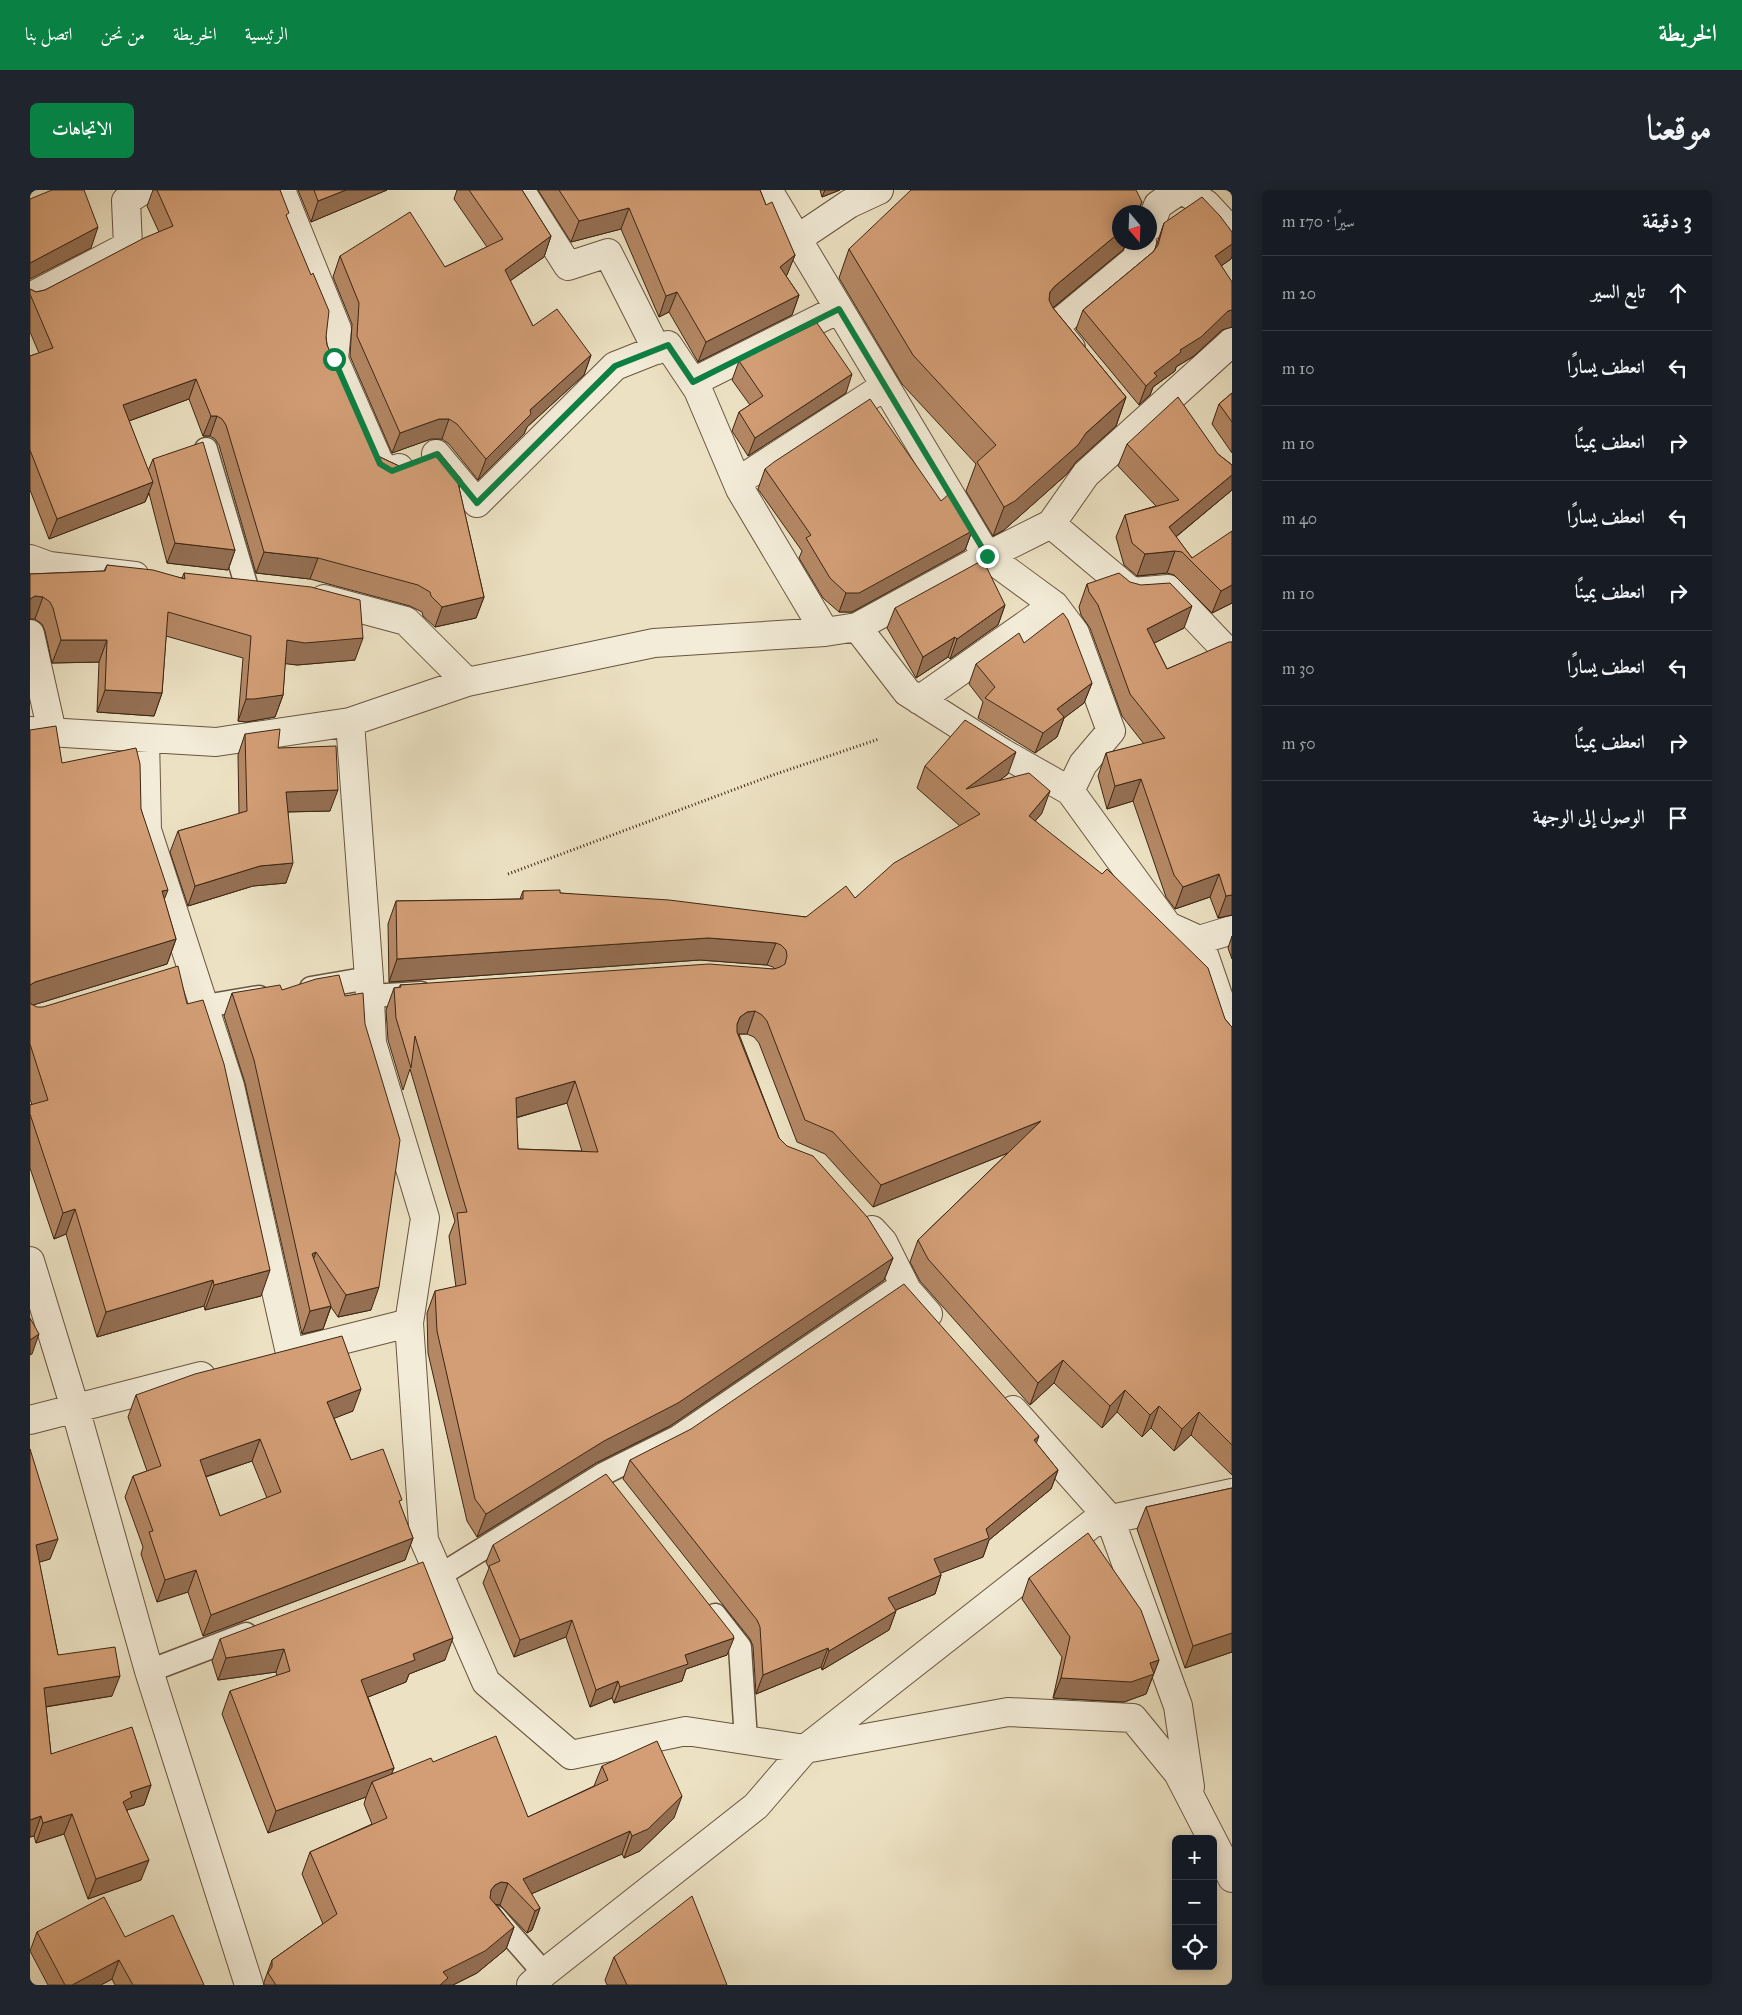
<!DOCTYPE html>
<html lang="ar">
<meta charset="utf-8">
<style>
:root{--surface:#171b24;--page:#20242c;--text:#f1f3f6;--muted:#9ea1a6;--line:#363941;--accent:#0b8043}
body{margin:0;font-family:"IM FELL Great Primer",Amiri,serif;background:var(--page);color:var(--text);direction:rtl}
.controls{position:absolute;right:15px;bottom:15px;display:grid;overflow:hidden;border-radius:8px;box-shadow:0 2px 12px #0003}
.controls button{width:45px;height:45px;display:grid;place-items:center;padding:0;border:0;border-bottom:1px solid var(--line);background:var(--surface);color:var(--text);font:25px sans-serif}
.compass{position:absolute;left:1082px;top:15px;width:45px;height:45px;border-radius:50%;background:var(--surface);box-shadow:0 2px 12px #0003;rotate:161deg}
.stop{position:absolute;width:15px;height:15px;margin:-11px;border:4px solid #0b8043;border-radius:50%;background:#fff}
.stop.end{background:#0b8043;border-color:#fff;box-shadow:0 1px 5px #0008}
.list{margin:0;padding:0;list-style:none}
h2{display:flex;justify-content:space-between;align-items:center;height:65px;margin:0;padding:0 20px;font-size:21px}
h2 small{font-size:16px;font-weight:400;color:var(--muted)}
.list li{display:grid;grid-template-columns:32px 1fr auto;gap:15px;align-items:center;box-sizing:border-box;height:75px;padding:0 20px;border-top:1px solid var(--line)}
.list b{display:block;font-size:19px;white-space:nowrap}
.list em{font-size:16px;font-style:normal;color:var(--muted)}
.icon{flex:none;width:28px;height:28px;fill:none;stroke:currentColor;stroke-width:2;stroke-linecap:round;stroke-linejoin:round}
.map{position:relative;flex:none;width:1202px;height:1795px;overflow:hidden;direction:ltr;border-radius:8px}
header{display:flex;align-items:center;gap:30px;box-sizing:border-box;height:70px;padding:0 25px;background:var(--accent);color:#fff}
header strong{font-size:24px}
nav{display:flex;gap:28px;margin-inline-start:auto;font-size:18px}
.intro{display:flex;align-items:center;justify-content:space-between;box-sizing:border-box;height:120px;padding:0 30px}
h1{margin:0;font-size:35px}
.button{padding:12px 22px;border-radius:8px;background:var(--accent);color:#fff;font-size:18px;font-weight:700}
main{display:flex;gap:30px;padding:0 30px}
aside{flex:1;background:var(--surface);border-radius:8px;box-shadow:0 2px 12px #0003}
.map>svg:first-child{display:block}
.lines{fill:none;stroke-linecap:round;stroke-linejoin:round}
.lane-casing{stroke:#69553f;stroke-width:25}
.street-casing{stroke:#69553f;stroke-width:30}
.path{stroke:#3d2613;stroke-width:3;stroke-dasharray:1 2.5;stroke-linecap:butt}
.lane{stroke:#f3ecd8;stroke-width:22}
.street{stroke:#f3ecd8;stroke-width:28}
.wall{fill:#b58865;stroke:#3d2613;fill-rule:evenodd}
.shaded-wall{fill:#946f53;stroke:#3d2613}
.building{fill:#d39e76;stroke:#3d2613;fill-rule:evenodd}
.route{stroke:#0b8043;stroke-width:6}
</style>
<header>
<strong>الخريطة</strong>
<nav><a>الرئيسية</a><a>الخريطة</a><a>من نحن</a><a>اتصل بنا</a></nav>
</header>
<div class="intro"><h1>موقعنا</h1><a class="button">الاتجاهات</a></div>
<main>
<aside>
<h2>3 دقيقة<small>سيرًا · 170 m</small></h2>
<ul class="list">
<li><svg class="icon" aria-label="ahead" viewBox="0 0 24 24"><path d="M12 20V5M6 11l6-6 6 6"/></svg><div><b>تابع السير</b></div><em>20 m</em></li>
<li><svg class="icon" aria-label="left" viewBox="0 0 24 24"><path d="M17 20v-9H6M10 6l-5 5 5 5"/></svg><div><b>انعطف يسارًا</b></div><em>10 m</em></li>
<li><svg class="icon" aria-label="right" viewBox="0 0 24 24"><path d="M7 20v-9h11M14 6l5 5-5 5"/></svg><div><b>انعطف يمينًا</b></div><em>10 m</em></li>
<li><svg class="icon" aria-label="left" viewBox="0 0 24 24"><path d="M17 20v-9H6M10 6l-5 5 5 5"/></svg><div><b>انعطف يسارًا</b></div><em>40 m</em></li>
<li><svg class="icon" aria-label="right" viewBox="0 0 24 24"><path d="M7 20v-9h11M14 6l5 5-5 5"/></svg><div><b>انعطف يمينًا</b></div><em>10 m</em></li>
<li><svg class="icon" aria-label="left" viewBox="0 0 24 24"><path d="M17 20v-9H6M10 6l-5 5 5 5"/></svg><div><b>انعطف يسارًا</b></div><em>30 m</em></li>
<li><svg class="icon" aria-label="right" viewBox="0 0 24 24"><path d="M7 20v-9h11M14 6l5 5-5 5"/></svg><div><b>انعطف يمينًا</b></div><em>50 m</em></li>
<li><svg class="icon" aria-label="arrive" viewBox="0 0 24 24"><path d="M6 21V4h12l-3 4 3 4H6"/></svg><div><b>الوصول إلى الوجهة</b></div></li>
</ul>
</aside>
<div class="map">
<svg width="1202" height="1795" viewBox="0 0 1202 1795">
<rect width="100%" height="100%" fill="#ece2c3"/>
<filter id="stains"><feTurbulence type="fractalNoise" baseFrequency=".004" numOctaves="4"/><feColorMatrix values="0 0 0 0 .2 0 0 0 0 .09 0 0 0 0 .02 0 0 0 .5 -.17"/></filter>
<radialGradient id="worn" r=".72"><stop offset=".6" stop-color="#630" stop-opacity="0"/><stop offset="1" stop-color="#630" stop-opacity=".3"/></radialGradient>
<g class="lines">
<defs>
<path id="lane" d="M176,259L217,398
M281,798L339,788
M340,806L391,803
M175,816L229,807
M409,1386L573,1284L647,1247L873,1093
M685,1425L710,1457L716,1550
M119,1481L216,1444
M465,1727L514,1783"/>
<path id="street" d="M251,0L307,139L304,169L350,274L362,281L369,278
M490,0L538,76L578,63L627,160
M738,0L957,366L1024,415L1045,443L1081,541L1053,574L1040,601
M1152,0L1176,14L1202,42
M1120,36L1128,15L1150,0
M767,49L819,14L849,0
M0,107L98,56L96,11L113,0
M1041,158L1024,137L1106,69L1112,52
M663,192L809,119
M406,264L447,313L585,176L638,155L668,200L710,299L795,442
M707,292L855,196
M1021,334L1102,402L1138,399L1195,459
M0,369L19,376L105,386
M294,409L376,431L437,492
M827,437L877,502L973,563L1040,601L1138,736L1169,750
M0,444L22,542
M889,510L1024,415
M320,532L339,788L342,853L395,1028L379,1133L394,1350L456,1492L541,1565L656,1541L775,1559L978,1522L1103,1528L1148,1583L1182,1649
M0,541L186,552L320,532L437,492L624,453L795,442L827,437L957,366L1021,334L1056,284L1202,152
M115,548L117,640L200,896L260,1163
M1202,740L1169,750L1202,846
M842,1040L853,1052L877,1100L898,1124
M0,1071L45,1218L119,1481L219,1795
M276,1159L379,1133
M983,1220L1080,1329L1148,1516L1160,1597
M0,1230L171,1186
M1183,1651L1202,1688
M501,1795L514,1783L726,1616L775,1559L1063,1333L1202,1303"/>
</defs>
<use href="#lane" class="lane-casing"/>
<use href="#street" class="street-casing"/>
<path class="path" d="M478,684L743,585L849,549"/>
<use href="#lane" class="lane"/>
<use href="#street" class="street"/>
</g>
<path class="wall" d="M123,0H250L257,29L296,147L297,155L343,260L350,267L369,276L432,290L429,298L454,407L446,428L405,437L393,426L392,422L380,416L280,389L226,383L189,255L185,249L180,246H173L159,209L99,231L118,281L123,269L205,360L198,380L137,373L119,303L115,312L19,349L0,300V166L9,163L0,142V99L6,102L15,100L129,42L117,16Z
M268,0H357L281,32Z
M427,0H492L521,46L514,67L480,91L503,136L561,165L554,185L497,237L494,244L448,290L419,254L412,249H401L362,263L320,166L322,134L303,87L310,66L415,77L457,57L424,9Z
M508,0H730L736,15L765,65L756,86L769,105L762,125L668,172L639,122L629,127L591,39L541,52Z
M790,0H810L792,7Z
M1112,12L1108,22H1090L1093,60L1023,118L1096,207L1086,236L1046,272L1037,284L974,340L963,346L936,301L946,274L872,194L809,88L819,59Z
M1134,33L1202,42V66L1201,69L1191,76L1192,140L1164,166L1146,177L1145,181L1123,197L1120,205L1109,215L1046,139L1053,120L1123,62L1125,59Z
M709,171L816,203L718,266L702,241L709,222L720,215L702,190Z
M1202,203V263L1182,234L1189,214Z
M1097,254L1188,264L1202,275V300L1146,347L1162,368L1202,413L1182,423L1144,385L1137,383L1107,386L1094,375L1086,347L1095,325L1126,316L1088,276Z
M735,279L911,311L942,341L935,360L822,422H809L793,408L769,368L772,361L728,299Z
M77,375L152,388L154,383L325,470L267,475L255,473L253,505L245,527L216,532L208,531L213,468L136,446L132,503L124,526L67,522L69,472L22,473L15,441L12,434L5,429H0V384L74,381Z
M1057,394L1154,438L1124,453L1137,479L1202,452V725L1188,728L1180,707L1145,719L1136,707L1103,611L1077,619L1068,586L1076,563L1114,554L1092,526L1060,438L1051,425L1049,417Z
M975,415L968,435L920,469L918,467L886,488L857,438L865,418Z
M994,453L1062,493L1054,513L1034,528L1027,547L1005,563L948,528L953,512L939,494L946,474Z
M0,540L32,573L111,619L134,709L146,749L137,774L3,815L231,1106L175,1120L174,1116L67,1147L36,1044L24,1049L0,978V915H2L0,909Z
M215,544L248,558L300,621L258,622L256,693L223,696L158,716L140,662L148,641L209,624L208,565Z
M895,576L978,584L969,591L1012,623L1005,631L1195,829L1200,835L1202,837V1285L1161,1245L1144,1261L1121,1238L1112,1247L1087,1222L1072,1238L1024,1193L1000,1215L890,1091L880,1072L888,1050L978,963L843,1017L795,964L767,952L729,853L724,847L717,844H709L749,948L863,1068L854,1090L640,1236L566,1273L447,1347L437,1331L398,1163L397,1123L405,1101L426,1097L419,1046L425,1031L380,879L373,900L358,850L356,820L364,798L370,797V795L745,779L743,777L737,775L670,770L359,792L358,734L366,711L490,709L493,701L530,703L776,727L825,708L930,636L887,598ZM537,913L552,961L488,959L486,928Z
M1202,746V769L1198,758Z
M202,803L341,1120L308,1127L301,1117L293,1139L272,1144L215,893L194,826Z
M106,1205L323,1221L304,1228L321,1270L370,1315L383,1348L375,1370L173,1446L158,1402L127,1412L111,1364L113,1357L95,1307L103,1286L117,1281L98,1227ZM222,1271L237,1308L190,1326L176,1287Z
M1006,1253L1028,1280L1021,1299L959,1350L953,1367L910,1383L911,1385L905,1404L866,1420L859,1440L792,1480L791,1477L726,1504L723,1456L720,1449L593,1289L600,1270Z
M0,1259L20,1369L9,1372L28,1465L82,1506L16,1517L21,1564L121,1595L114,1615L97,1620V1621L111,1690L58,1709L34,1644L6,1653L4,1646L0,1647Z
M1202,1298V1462L1155,1478L1107,1339L1116,1317Z
M463,1355L697,1465L656,1479L652,1491L584,1513L582,1508L560,1517L536,1447L484,1467L453,1393L459,1378L456,1372Z
M999,1388L1129,1470L1116,1504L1094,1512L1023,1508L1032,1467L992,1409Z
M190,1449L415,1470L379,1484L376,1492L338,1507L364,1578L361,1584L403,1572L498,1627L564,1596L572,1576L644,1628L610,1661L594,1668L592,1664L501,1704L510,1718L502,1740L497,1743L470,1715L466,1714L484,1737L476,1759L447,1783L423,1795H234V1792L242,1770L293,1734L272,1684L280,1662L342,1634L334,1614L336,1607L238,1643L192,1524L200,1501L247,1486L246,1482L188,1490L182,1471Z
M7,1742L95,1747L174,1795H85L82,1789L71,1795H18L0,1761Z
M584,1767L697,1795H577L575,1790Z"/>
<path class="shaded-wall" d="M316,0H357L281,32L288,11Z
M795,0H810L792,7Z
M599,18L591,39L541,52L549,31Z
M68,37L61,58L0,89V73Z
M1090,42V52H1096L1093,60L1014,125L1020,102L1025,96Z
M521,46L514,67L467,100L475,80Z
M1202,54V66L1201,69L1178,85L1185,66Z
M765,65L757,85L743,97L750,77Z
M647,102L639,122L629,127L636,106Z
M769,105L762,125L668,172L676,152Z
M1202,120V137L1192,140L1164,166L1146,177L1145,181L1123,197L1120,205L1109,215L1116,196L1124,183L1150,160L1198,121Z
M561,165L554,185L497,237L494,244L448,290L456,269L500,220Z
M822,184L816,203L718,266L725,248Z
M166,189L159,209L85,236L93,215Z
M1096,207L1086,236L1046,272L1037,284L974,340L963,346L974,317Z
M181,226H187L180,246H173Z
M409,229H419L412,249H401L362,263L370,243Z
M1202,285V300L1131,359L1139,337Z
M432,290L424,310L428,293Z
M123,292L115,312L19,349L27,329Z
M942,341L935,360L822,422H809L816,403Z
M145,353L205,360L198,380L137,373Z
M1145,361L1137,383L1107,386L1115,364Z
M234,362L288,368L280,389L226,383Z
M1202,395V413L1182,423L1191,401Z
M5,406L13,407L5,429H0V409Z
M454,407L446,428L405,437L412,417Z
M975,415L968,435L920,469L927,449Z
M1162,416L1154,438L1109,461L1117,439Z
M925,447L918,467L886,488L893,467Z
M333,448L325,470L267,475L249,473L257,450Z
M31,450H77L69,472L22,473Z
M1062,493L1054,513L1034,528L1027,547L1005,563L1013,543L1027,519Z
M75,500L132,503L124,526L67,522Z
M253,505L245,527L216,532L208,531L216,509Z
M986,562L978,584L938,614L936,599Z
M1111,589L1103,611L1077,619L1085,596Z
M308,600L300,621L249,622L256,602Z
M1020,601L1012,623L991,648L999,626Z
M263,673L256,693L223,696L158,716L165,696L230,676Z
M1189,684L1180,707L1145,719L1153,697Z
M138,700L128,725L132,701Z
M1202,705V725L1188,728L1196,706Z
M678,748L746,753L737,775L670,770L359,792L367,769Z
M146,749L137,774L0,816V795L5,792Z
M725,821L717,844H709L702,849L707,834L710,827L717,822Z
M545,891L537,913L477,930L486,908Z
M1011,931L1003,953L843,1017L851,995Z
M45,1019L36,1044L24,1049L33,1023Z
M286,1062L278,1084L282,1064Z
M863,1068L854,1090L640,1236L566,1273L447,1347L456,1324Z
M240,1080L231,1106L175,1120L184,1095Z
M183,1090L174,1116L67,1147L76,1122Z
M349,1097L341,1120L308,1127L316,1105Z
M301,1116L293,1139L272,1144L280,1121Z
M9,1144L2,1164L0,1165V1150Z
M1033,1170L1024,1193L1000,1215L1008,1193Z
M331,1199L323,1221L290,1234L297,1212Z
M1095,1200L1087,1222L1072,1238L1080,1216Z
M1129,1216L1121,1238L1112,1247L1120,1225Z
M1169,1222L1161,1245L1144,1261L1152,1239Z
M1009,1246L1002,1265L1004,1250Z
M230,1249L222,1271L162,1291L170,1270Z
M1028,1280L1021,1299L959,1350L953,1367L898,1388L904,1369L956,1339Z
M383,1348L375,1370L173,1446L181,1425Z
M28,1349L20,1369L0,1375L6,1355Z
M166,1380L158,1402L127,1412L135,1390Z
M911,1385L905,1404L851,1426L858,1408Z
M866,1421L859,1440L792,1480L799,1461Z
M542,1430L536,1447L484,1467L490,1450Z
M1202,1443V1462L1155,1478L1163,1456Z
M423,1448L415,1470L379,1484L376,1492L323,1513L331,1490L383,1464Z
M704,1448L697,1465L656,1479L652,1491L584,1513L590,1497L655,1465Z
M798,1458L791,1477L726,1504L733,1485Z
M254,1459L246,1482L188,1490L196,1468Z
M1129,1470L1116,1504L1094,1512L1023,1508L1031,1488L1120,1473Z
M90,1486L82,1506L7,1518L14,1498Z
M588,1491L582,1508L560,1517L566,1500Z
M364,1578L355,1600L342,1592L336,1607L238,1643L246,1621Z
M121,1595L114,1615L97,1620L95,1627L93,1612L100,1602Z
M652,1606L644,1628L610,1661L594,1668L602,1646Z
M42,1624L34,1644L6,1653L13,1633Z
M11,1626L4,1646L0,1647V1630Z
M600,1641L592,1664L492,1708L493,1689Z
M119,1670L111,1690L58,1709L66,1689Z
M471,1692L478,1693L470,1715L463,1714L457,1717L461,1700L465,1695Z
M510,1718L502,1740L497,1743L505,1721Z
M484,1737L476,1759L447,1783L423,1795H409L413,1782Z
M89,1770L82,1789L71,1795H42Z"/>
<path class="building" d="M22,0H54L68,37L0,73V9Z
M127,0H250L259,23L256,25L281,85L283,83L299,121L296,147L297,155L343,260L350,267L369,276L409,262L432,290L428,293L454,407L412,417L401,406L400,402L388,395L288,368L234,362L196,235L192,229L187,226H181L166,189L93,215L123,292L27,329L0,260V166L23,158L0,104V99L6,102L15,100L114,48L143,36Z
M284,0H316L288,11Z
M439,0H492L521,46L475,80L503,136L527,119L561,165L500,220L501,224L456,269L427,234L419,229H409L370,243L327,146L329,113L310,66L380,22L415,77L473,49Z
M529,0H730L736,15L742,12L765,65L750,77L769,105L676,152L647,102L636,106L599,18L549,31Z
M881,0H1106L1112,12L1107,22H1090V42L1025,96L1020,102L1019,110L1023,118L1096,207L1056,243L1048,255L985,311L974,317L947,272L966,255L883,165L819,59Z
M1172,7L1190,26L1202,42V54L1185,66L1202,92V120L1198,121L1171,147L1150,160L1151,162L1124,183L1127,186L1116,196L1053,120L1123,62L1128,55L1134,33Z
M787,133L822,184L725,248L709,222L733,206L709,171Z
M1202,203V232L1189,214Z
M1148,207L1188,264L1202,275V285L1139,337L1162,368L1202,341V395L1191,401L1152,362L1145,361L1115,364L1102,353L1095,325L1149,310L1097,254Z
M840,209L911,311L920,303L942,341L829,403H816L800,388L776,348L781,345L735,279L744,272Z
M173,252L205,360L145,353L123,269Z
M953,370L975,415L927,449L925,447L893,467L865,418Z
M77,375L123,380L155,389L154,383L281,397L330,410L333,448L275,453L257,450L253,505L224,509H216L221,446L138,422L132,503L75,500L77,450H31L23,418L20,412L13,407L5,406L0,409V384L75,381Z
M1089,383L1100,392L1111,395L1140,393L1162,416L1117,439L1137,479L1199,452H1202V705L1196,706L1189,684L1153,697L1144,685L1111,589L1085,596L1076,563L1135,548L1100,504L1068,415L1059,402L1057,394Z
M1033,423L1038,430L1062,493L1027,519L1034,527L1013,543L955,508L965,497L946,474L989,443L994,453Z
M935,530L986,562L936,599L999,583L1020,601L999,626L1072,684L1077,679L1178,778L1195,829L1200,835L1202,837V1255L1169,1222L1152,1239L1129,1216L1120,1225L1095,1200L1080,1216L1033,1170L1008,1193L898,1069L888,1050L1011,931L851,995L803,942L775,930L737,831L732,825L725,821L717,822L710,827L707,834V842L749,948L757,956L783,966L838,1028L863,1068L648,1213L574,1251L456,1324L445,1309L407,1141L405,1101L436,1094L427,1023L437,1022L385,846L381,878L366,828L364,798L371,797L370,795L679,774L744,779L750,777L755,774L757,766L756,760L751,755L746,753L678,748L367,769L366,711L493,709V701L530,700V703L639,710L776,727L816,696L825,708L864,673L950,624L895,576ZM545,891L568,962L488,959L486,908Z
M26,536L32,573L106,558L110,574L111,619L138,700L132,701L146,749L5,792L0,795V540Z
M250,539L248,558L306,556L308,600L256,602L263,673L230,676L165,696L148,641L217,621L215,544Z
M148,776L157,814L173,810L194,874L240,1080L184,1095L183,1090L76,1122L45,1019L33,1023L0,924V915L18,910L0,854V813L1,814L7,817H13Z
M309,785L315,806L333,803L335,834L370,950L349,1097L316,1105L286,1062L282,1064L301,1116L280,1121L224,870L202,803L250,795L252,800L286,789Z
M874,1094L1009,1246L1004,1250L1028,1280L956,1339L959,1348L904,1369L911,1385L858,1408L866,1421L799,1461L798,1458L733,1485L730,1437L727,1430L600,1270L661,1239Z
M0,1128L9,1144L0,1150Z
M312,1146L331,1199L297,1212L321,1270L353,1259L372,1310L369,1311L383,1348L181,1425L166,1380L135,1390L119,1342L123,1341L103,1286L131,1276L106,1205L165,1184ZM230,1249L251,1302L190,1326L170,1270Z
M0,1259L28,1349L6,1355L28,1465L85,1457L90,1486L14,1498L21,1564L102,1537L121,1595L100,1602L102,1607L93,1612L119,1670L66,1689L42,1624L13,1633L11,1626L0,1630Z
M576,1284L703,1445L704,1448L655,1465L658,1474L590,1497L588,1491L566,1500L542,1430L490,1450L459,1376L470,1371L463,1355Z
M1202,1298V1443L1163,1456L1116,1317Z
M1058,1343L1111,1420L1129,1470L1120,1473L1124,1484L1101,1492L1031,1488L1040,1447L999,1388Z
M393,1372L423,1448L383,1464L385,1470L331,1490L364,1578L246,1621L200,1501L260,1481L254,1459L196,1468L190,1449Z
M466,1546L498,1627L578,1590L572,1576L627,1551L652,1606L618,1639L602,1646L600,1641L493,1689L510,1718L505,1721L478,1693L471,1692L465,1695L461,1700L460,1708L484,1737L455,1761L413,1782L418,1788L410,1795H246L238,1783L242,1777V1770L307,1724L280,1662L357,1628L342,1592L401,1568L403,1572Z
M662,1706L697,1795H597L584,1767Z
M74,1707L95,1747L143,1725L174,1795H103L89,1770L42,1795H35L7,1742Z"/>
<g class="lines">
<path class="route" d="M304,169L350,274L362,281L407,264L447,313L585,176L638,155L663,192L809,119L957,366"/>
</g>
<rect width="100%" height="100%" filter="url(#stains)"/>
<rect width="100%" height="100%" fill="url(#worn)"/>
</svg>
<div class="controls">
<button>+</button>
<button>−</button>
<button><svg class="icon" aria-label="locate" viewBox="0 0 24 24"><circle cx="12" cy="12" r="6"/><path d="M12 2v4M12 18v4M2 12h4M18 12h4"/></svg></button>
</div>
<svg class="compass" viewBox="-18 -18 36 36"><path d="M0-13l5 13h-10z" fill="#e53935"/><path d="M0 13l5-13h-10z" fill="#9ea1a6"/></svg>
<div class="stop" style="left:304px;top:169px"></div>
<div class="stop end" style="left:957px;top:366px"></div>
</div>
</main>
